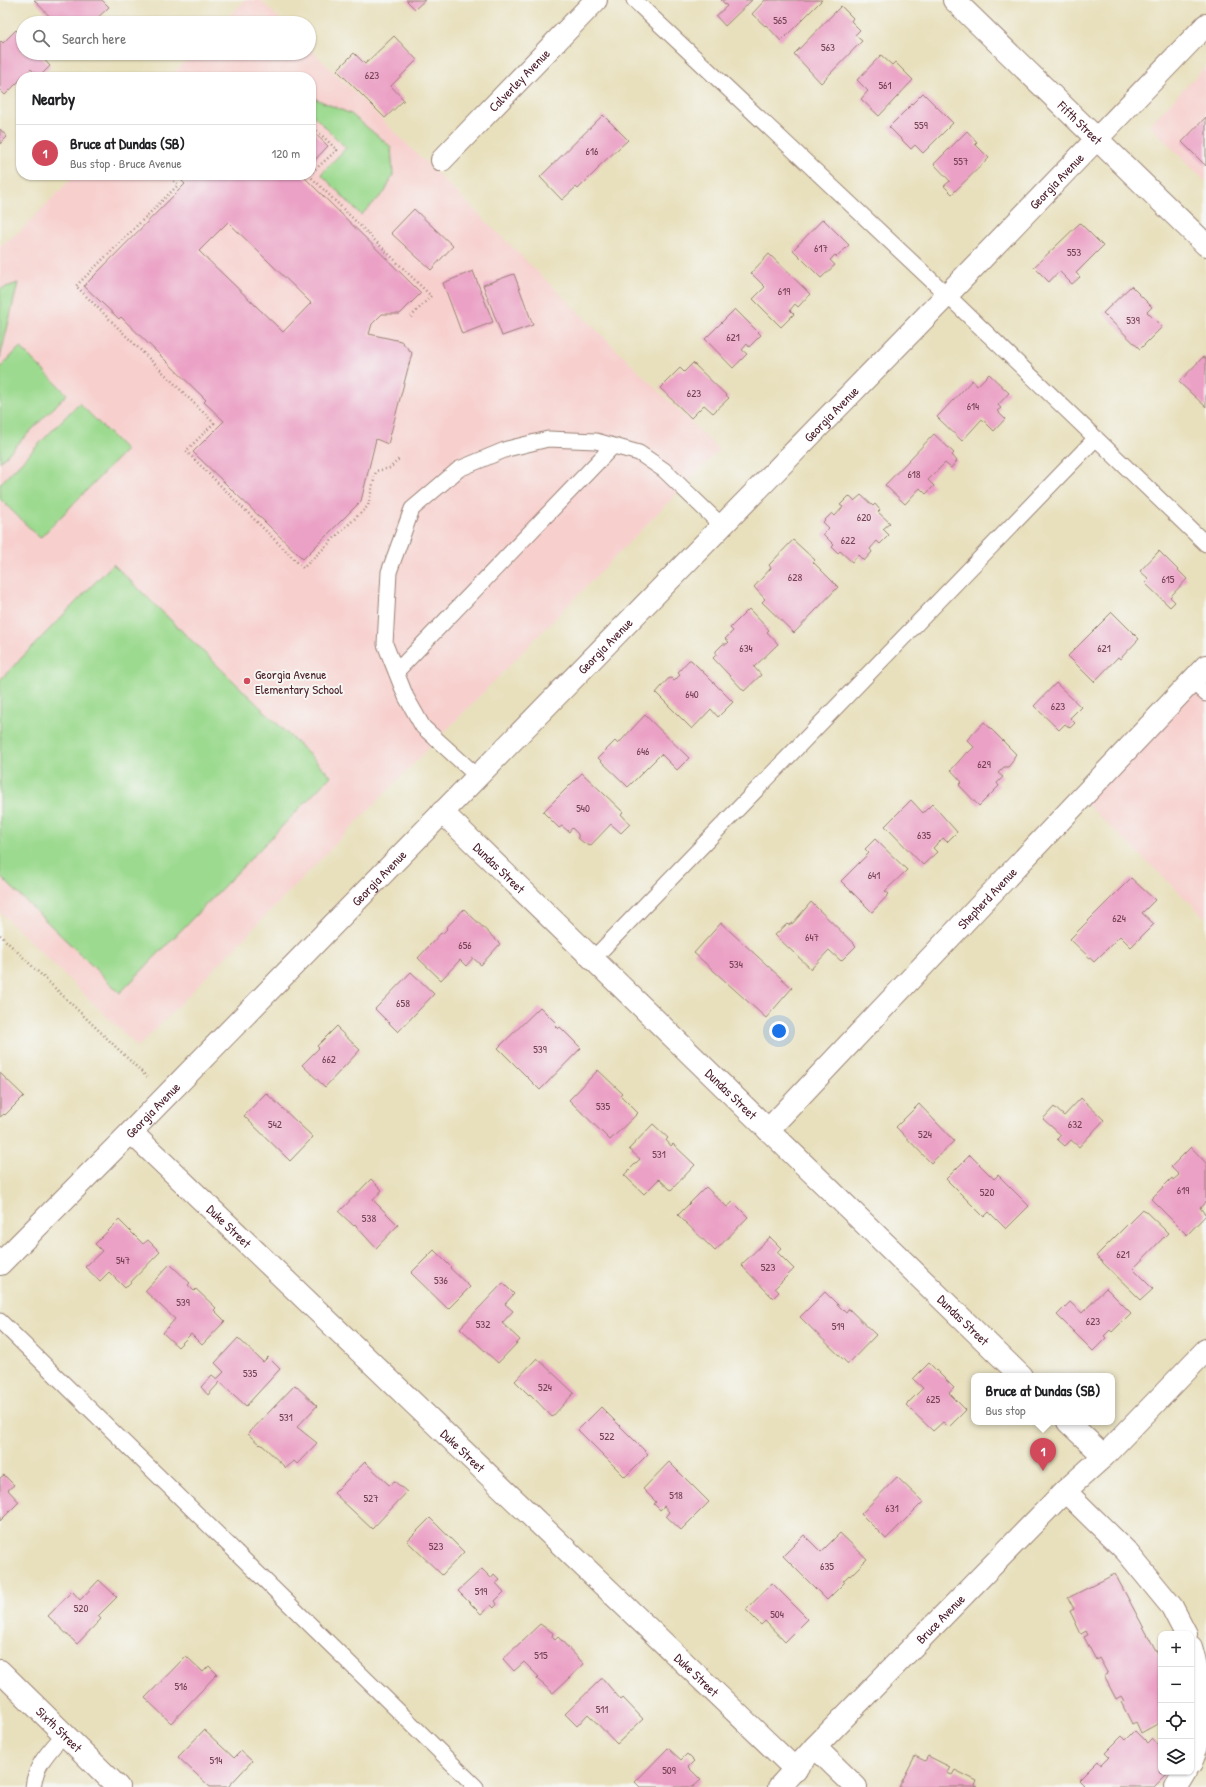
<!DOCTYPE html>
<meta charset="utf-8">
<style>
:root{--surface:#fff;--page:#f6f6f6;--text:#202124;--muted:#757577;--line:#e0e0e0;--accent:#d1495b}
body{margin:0;font-family:"Patrick Hand",sans-serif;background:var(--page);color:var(--text)}
.controls{position:absolute;right:12px;bottom:12px;display:grid;overflow:hidden;border-radius:8px;box-shadow:0 1px 3px #0004}
.controls button{width:36px;height:36px;display:grid;place-items:center;padding:0;border:0;border-bottom:1px solid var(--line);background:var(--surface);color:var(--text);font:20px sans-serif}
.you{position:absolute;left:779px;top:1031px;width:14px;height:14px;margin:-10px;border:3px solid #fff;border-radius:50%;background:#1a73e8;box-shadow:0 0 0 6px #1a73e833}
.badge{display:grid;place-items:center;width:26px;height:26px;border-radius:50%;background:var(--accent);color:#fff;font-size:13px;font-weight:700}
.pin{position:absolute;translate:-50% -33px;filter:drop-shadow(0 1px 2px #0008)}
.pin::after{content:'';position:absolute;top:21px;width:14px;height:12px;background:inherit;clip-path:polygon(0 0,100% 0,50% 100%)}
.popup{position:absolute;left:971px;top:1373px;width:144px;height:52px;box-sizing:border-box;display:grid;place-content:center;border-radius:8px;background:var(--surface);filter:drop-shadow(0 1px 3px #0005);font-size:13px;white-space:nowrap;color:var(--muted)}
.popup b{font-size:15px;color:var(--text)}
.popup::after{content:'';position:absolute;left:50%;top:100%;margin-left:-8px;border:8px solid transparent;border-top-color:var(--surface)}
.list{margin:0;padding:0;list-style:none}
h2{display:flex;justify-content:space-between;align-items:center;height:52px;margin:0;padding:0 16px;font-size:17px}
h2 small{font-size:13px;font-weight:400;color:var(--muted)}
.list li{display:grid;grid-template-columns:26px 1fr auto;gap:12px;align-items:center;box-sizing:border-box;height:56px;padding:0 16px;border-top:1px solid var(--line)}
.list b{display:block;font-size:15px;white-space:nowrap}
.list p{margin:0;font-size:13px;white-space:nowrap;color:var(--muted)}
.list em{font-size:13px;font-style:normal;color:var(--muted)}
.icon{flex:none;width:22px;height:22px;fill:none;stroke:currentColor;stroke-width:2;stroke-linecap:round;stroke-linejoin:round}
.map{position:relative;flex:none;width:1206px;height:1787px;overflow:hidden}
.search{position:absolute;background:var(--surface);box-shadow:0 1px 3px #0004;left:16px;top:16px;width:300px;height:44px;display:flex;align-items:center;gap:10px;box-sizing:border-box;padding:0 14px;border-radius:22px;color:var(--muted);font-size:15px}
.panel{position:absolute;background:var(--surface);box-shadow:0 1px 3px #0004;left:16px;top:72px;width:300px;height:108px;border-radius:16px}
.map>svg:first-child{display:block}
.built{fill:#f7d0ce}
.green{fill:#9cda8f;stroke:#737c5d}
.building{fill:#eba0c5;fill-rule:evenodd}
.lines{fill:none;stroke-linecap:round;stroke-linejoin:round}
.lane-casing{stroke:#998074;stroke-width:17}
.street-casing{stroke:#998074;stroke-width:24}
.secondary-casing{stroke:#998074;stroke-width:24}
.path{stroke:#998074;stroke-width:2.5;stroke-dasharray:1 3;stroke-linecap:butt}
.lane{stroke:#fff;stroke-width:15}
.street{stroke:#fff;stroke-width:22}
.secondary{stroke:#fff;stroke-width:22}
.poi-dot{fill:#d1495b;stroke:#f6f6f2;stroke-width:1.5}
.labels{text-anchor:middle;dominant-baseline:central;stroke-width:4;stroke-linejoin:round;paint-order:stroke}
.number-label{font-size:11px;fill:#723f52}
.street-label{font-size:13px;fill:#4a1f2b;stroke:#f6f6f2}
.poi-label{font-size:13px;fill:#4a1f2b;stroke:#f6f6f2;text-anchor:start}
</style>
<div class="map">
<svg width="1206" height="1787" viewBox="0 0 1206 1787">
<rect width="100%" height="100%" fill="#f6f6f2"/>
<filter id="ink" filterUnits="userSpaceOnUse"><feTurbulence type="fractalNoise" baseFrequency=".025" numOctaves="2"/><feDisplacementMap in="SourceGraphic" scale="8" xChannelSelector="R" yChannelSelector="G"/><feConvolveMatrix kernelMatrix="1 2 1 2 8 2 1 2 1" color-interpolation-filters="sRGB"/></filter>
<filter id="wash" filterUnits="userSpaceOnUse"><feTurbulence type="fractalNoise" baseFrequency=".012" numOctaves="4" result="noise"/><feDisplacementMap in="SourceGraphic" scale="16" xChannelSelector="R" yChannelSelector="G"/><feGaussianBlur stdDeviation="0.9" result="paint"/><feColorMatrix in="noise" values="0 0 0 0 0 0 0 0 0 0 0 0 0 0 0 0 0 1.4 0 .05"/><feComposite in="paint" operator="in"/></filter>
<g filter="url(#wash)">
<rect width="100%" height="100%" fill="#e8e0bd"/>
<path class="built" d="M245,0H260L284,23H223Z
M309,48L719,450L138,1047L0,912V246L19,232L75,175H311V77H170L193,53H309Z
M1206,66V182L1149,125Z
M1206,671V918L1081,799Z"/>
<path class="green" d="M311,97L351,114L391,147L393,175L385,192L361,215L321,174L346,148L311,113Z
M18,283L0,358V289Z
M20,347L67,394L0,462V368Z
M79,403L126,450L40,538L0,499V484Z
M113,564L331,776L120,993L0,876V680Z"/>
<g id="blocks">
<path class="building" d="M34,0H102L109,7L92,23H56Z
M406,0H425L415,9Z
M721,0H752L725,26L716,16L727,6Z
M765,0H822L781,41L766,25L765,26L752,14Z
M841,6L853,18L851,21L860,30L855,35L862,41L821,83L794,54Z
M16,30L23,38V53H38L50,66L39,77L31,69L23,77H21V79L5,95L0,90V42L1,41L3,43Z
M394,36L417,60L391,86L404,100L385,118L337,70L354,53L365,64Z
M881,55L892,65L895,62L913,80L879,116L861,99L868,91L857,80Z
M923,93L953,123L923,153L915,145L911,149L889,127Z
M603,115L628,140L598,167L599,168L578,189L576,187L562,200L540,177Z
M1206,117V166L1182,142Z
M0,129L7,137L0,144Z
M311,130L328,146L311,164Z
M967,131L977,142L975,144L989,158L952,194L944,186L950,181L934,164Z
M176,175H302L421,293L400,314H382L372,324L369,334L401,341L412,353L388,444L376,439L361,501L303,559L193,452L224,421L204,402L206,400L121,317L119,319L84,286L185,184ZM228,222L311,303L283,332L199,251Z
M414,209L453,246L431,270L391,233Z
M823,219L849,245L837,257L835,255L830,260L835,265L821,278L793,250Z
M1080,223L1103,246L1076,273L1080,277L1072,284L1059,271L1049,282L1034,267Z
M769,254L810,294L798,307L795,304L790,310L794,314L781,327L753,299L765,287L751,273Z
M473,271L493,322L462,334L443,283Z
M514,274L533,325L502,336L483,285Z
M1131,286L1152,307L1147,312L1162,327L1140,349L1103,313Z
M735,309L761,335L749,347L747,344L742,350L747,354L733,368L705,339Z
M1203,357L1206,359V407L1179,382Z
M693,363L729,398L713,413L704,405L691,418L660,388L680,368L684,372Z
M989,374L1009,393L998,405L1001,408L997,411L1005,419L994,431L982,419L962,441L937,417L953,400V401L972,380L977,386Z
M934,434L954,453L952,455L957,461L951,468L945,463L928,480L934,486L926,494L920,488L905,504L885,485Z
M861,495L873,506L875,504L880,510L878,512L890,523L883,529L889,535L880,544L877,541L870,549L872,552L864,561L858,555L852,562L840,551L838,553L832,547L834,545L823,534L829,528L823,522L832,513L835,516L843,507L840,505L849,496L854,501Z
M793,540L815,560L813,562L838,587L794,633L762,602L765,599L754,587L771,568L769,565Z
M1159,551L1187,579L1170,597L1175,602L1170,607L1145,583L1149,579L1140,571Z
M749,609L769,630L767,632L778,644L754,667L761,675L744,691L713,658L716,655V651L723,644H727L729,642L725,639L733,631L730,628Z
M1112,612L1139,639L1120,659L1118,657L1094,682L1068,656Z
M689,660H691L733,702L718,717L711,709L692,729L656,693L668,679L671,678L674,681L680,675L678,673L679,671Z
M1056,683L1081,707L1070,718L1075,723L1070,728L1065,724L1059,730L1034,706Z
M645,715L689,758L677,770L661,754L628,787L598,758L615,741L618,744Z
M984,722L1016,754L1014,757L1013,761L1008,767H1004L998,773L1003,777L997,783L999,786L979,806L959,785L962,782L951,770L967,752L968,753L974,747L967,740Z
M582,773L623,812L621,814L630,824L621,833L611,824L590,846L584,843L578,838V834L572,828L569,832L562,826L559,828L543,812Z
M911,800L923,813L932,804L957,832L947,842L943,838L933,848L937,852L923,865L885,826Z
M875,839L907,870L885,891L889,894L872,912L841,881L869,853L865,849Z
M1131,878L1155,900L1142,913L1154,924L1131,947L1120,936L1094,962L1070,939Z
M811,902L856,946L841,961L829,950L811,969L775,935L787,924L788,925L793,923Z
M464,909L500,944L481,965L473,958L466,966L460,960L441,980L418,958L441,933L442,934L447,929L446,928Z
M721,923L792,988L766,1018L694,953Z
M411,972L434,994L398,1032L375,1009Z
M540,1007L557,1024L555,1026L558,1029L560,1027L581,1048L540,1090L498,1048Z
M337,1026L339,1028L338,1029L360,1050L325,1087L302,1065L319,1048L317,1046Z
M598,1070L622,1093L620,1095L638,1113L610,1140L569,1100Z
M0,1073L24,1096L5,1115L4,1114L0,1117Z
M266,1093L313,1137L290,1161L244,1116Z
M1081,1098L1104,1120L1079,1147L1071,1140L1065,1146L1057,1139L1061,1135L1043,1119L1054,1107L1064,1116Z
M919,1104L954,1141L931,1163L896,1127Z
M653,1124L668,1138L666,1140L671,1146L673,1144L695,1165L671,1190L659,1179L644,1194L624,1175L640,1159L629,1149Z
M1191,1147L1206,1163V1201L1200,1208L1206,1215L1187,1235L1151,1199L1172,1178L1173,1180L1179,1175L1171,1167Z
M970,1155L994,1179L998,1175L1029,1206L1006,1229L989,1212L984,1217L946,1179Z
M371,1179L382,1190L373,1200L398,1225L376,1248L355,1225L354,1226L339,1212Z
M706,1187L727,1207L733,1202L748,1217L715,1251L678,1215Z
M1143,1209L1168,1233L1133,1269L1153,1289L1141,1300L1096,1256Z
M119,1220L143,1244L148,1240L160,1252L125,1288L109,1272L100,1281L85,1267L102,1251L95,1244Z
M770,1237L781,1248L777,1252L794,1269L775,1288L779,1292L773,1298L741,1265Z
M434,1250L451,1267L450,1268L470,1287L448,1309L411,1273Z
M170,1264L190,1283L188,1285L194,1291L196,1289L216,1308L214,1310L225,1321L202,1345L191,1334L178,1347L163,1333L175,1319L145,1291Z
M503,1283L514,1294L505,1304L513,1311L502,1323L520,1340L498,1363L460,1328Z
M1106,1288L1131,1313L1112,1332L1110,1330L1104,1336L1106,1338L1093,1351L1057,1315L1070,1302L1082,1313Z
M825,1292L846,1313L849,1309L876,1335L848,1364L800,1317Z
M238,1338L263,1362L268,1357L280,1369L246,1406L220,1382L208,1395L201,1387L212,1375L217,1379L224,1372L215,1363Z
M537,1358L574,1393L552,1417L530,1394L529,1395L515,1381Z
M929,1363L954,1388L949,1393L966,1410L949,1427L943,1422L933,1431L906,1405L923,1388L913,1379Z
M295,1385L317,1406L297,1427L317,1443L297,1464L294,1461L286,1468L261,1444L260,1445L248,1434Z
M601,1407L648,1454L625,1477L578,1430Z
M365,1462L390,1486L394,1481L407,1492L372,1529L334,1493Z
M669,1462L709,1502L681,1530L666,1516L669,1512L664,1506L660,1510L654,1504L656,1502L643,1489Z
M4,1475L14,1485L8,1490L19,1502L0,1521V1478Z
M897,1477L923,1502L886,1539L861,1514Z
M430,1518L464,1552L442,1575L407,1541Z
M840,1533L867,1559L850,1576L849,1575L843,1581L845,1582L827,1600L783,1556L804,1535L821,1552Z
M482,1569L491,1578L494,1574L500,1580L496,1583L504,1592L495,1601L497,1604L494,1608L491,1605L481,1614L458,1591Z
M1115,1574L1161,1660V1722L1141,1733L1136,1722L1132,1724L1121,1702L1124,1701L1121,1696L1116,1699L1104,1676L1108,1674L1099,1658L1096,1660L1084,1637L1088,1635L1086,1631L1081,1634L1070,1611L1074,1609L1068,1598Z
M99,1580L117,1597L98,1616L101,1619L77,1644L48,1616L72,1591L80,1600Z
M772,1583L808,1619L785,1642L765,1621L761,1625L746,1610Z
M540,1624L553,1633L552,1637L555,1640L558,1637L584,1664L553,1693L537,1679L539,1677L524,1662L514,1671L503,1659Z
M186,1656L203,1672L209,1666L217,1674L171,1723L145,1698Z
M601,1679H603L621,1700L623,1698L643,1719L617,1744L588,1714L577,1726L565,1714Z
M204,1730L234,1758L241,1751L252,1761L228,1787H210L178,1757Z
M1135,1731L1148,1744L1153,1739L1161,1748V1772H1169L1154,1787H1081L1084,1785L1079,1780L1098,1761L1101,1765L1109,1757L1105,1753L1122,1736L1126,1740Z
M668,1748L681,1760L687,1754L694,1761L688,1767L701,1780L693,1787H640L635,1782Z
M915,1756L925,1761L928,1756L950,1767L947,1773L952,1775L955,1770L977,1781L975,1786L978,1787H899Z"/>
</g>
</g>
<g filter="url(#ink)">
<use href="#blocks" fill-opacity="0" stroke="#998074" stroke-width="1"/>
<g class="lines">
<defs>
<path id="lane" d="M634,0L947,295L1206,544
M396,672L613,446
M1192,681L1206,694
M477,776L423,727L406,697L385,644L389,572L412,509L459,469L507,449L548,439L596,441L639,453L664,470L721,525
M593,959L1096,438
M0,1321L476,1787
M33,1787C36,1763 49,1752 64,1734"/>
<g id="street">
<path id="s1" d="M442,160L596,0"/>
<path id="s2" d="M442,812L1021,1376"/>
<path id="s3" d="M768,1130L1206,666"/>
<path id="s4" d="M131,1132L796,1770"/>
<path id="s5" d="M0,1264L131,1132L947,295L1206,25"/>
<path d="M1068,1422L1104,1456"/>
<path d="M1065,1491L1126,1551L1172,1607L1186,1634"/>
<path d="M1191,1647C1202,1684 1206,1727 1191,1763"/>
<path d="M815,1747L856,1787"/>
<path d="M1176,1787L1185,1772"/>
</g>
<g id="secondary">
<path id="s6" d="M954,0L1206,245"/>
<path id="s7" d="M0,1671L118,1787"/>
<path id="s8" d="M779,1787L815,1747L1065,1491L1104,1456L1206,1350"/>
</g>
</defs>
<use href="#lane" class="lane-casing"/>
<use href="#street" class="street-casing"/>
<use href="#secondary" class="secondary-casing"/>
<path class="path" d="M257,77L260,75L263,77
M311,125L337,150L311,173
M168,175L178,185L76,286L214,423L186,451L303,568L368,506L376,471L390,468L399,459
M309,175L431,296L410,318
M0,935L147,1077"/>
<use href="#lane" class="lane"/>
<use href="#street" class="street"/>
<use href="#secondary" class="secondary"/>
</g>
</g>
<circle class="poi-dot" cx="247" cy="681" r="4"/>
<g class="labels">
<g class="number-label">
<text x="780" y="20">565</text>
<text x="828" y="47">563</text>
<text x="372" y="75">623</text>
<text x="885" y="85">561</text>
<text x="921" y="125">559</text>
<text x="592" y="151">616</text>
<text x="961" y="161">557</text>
<text x="821" y="248">617</text>
<text x="1074" y="252">553</text>
<text x="784" y="291">619</text>
<text x="1133" y="320">539</text>
<text x="733" y="337">621</text>
<text x="694" y="393">623</text>
<text x="973" y="406">614</text>
<text x="914" y="474">618</text>
<text x="864" y="517">620</text>
<text x="848" y="540">622</text>
<text x="795" y="577">628</text>
<text x="1168" y="579">615</text>
<text x="746" y="648">634</text>
<text x="1104" y="648">621</text>
<text x="692" y="694">640</text>
<text x="1058" y="706">623</text>
<text x="643" y="751">646</text>
<text x="984" y="764">629</text>
<text x="583" y="808">540</text>
<text x="924" y="835">635</text>
<text x="874" y="875">641</text>
<text x="1119" y="918">624</text>
<text x="812" y="937">647</text>
<text x="465" y="945">656</text>
<text x="736" y="964">534</text>
<text x="403" y="1003">658</text>
<text x="540" y="1049">539</text>
<text x="329" y="1059">662</text>
<text x="603" y="1106">535</text>
<text x="275" y="1124">542</text>
<text x="1075" y="1124">632</text>
<text x="925" y="1134">524</text>
<text x="659" y="1154">531</text>
<text x="1183" y="1190">619</text>
<text x="987" y="1192">520</text>
<text x="369" y="1218">538</text>
<text x="1123" y="1254">621</text>
<text x="123" y="1260">547</text>
<text x="768" y="1267">523</text>
<text x="441" y="1280">536</text>
<text x="183" y="1302">539</text>
<text x="1093" y="1321">623</text>
<text x="483" y="1324">532</text>
<text x="838" y="1326">519</text>
<text x="250" y="1373">535</text>
<text x="545" y="1387">524</text>
<text x="933" y="1399">625</text>
<text x="286" y="1417">531</text>
<text x="607" y="1436">522</text>
<text x="676" y="1495">518</text>
<text x="371" y="1498">527</text>
<text x="892" y="1508">631</text>
<text x="436" y="1546">523</text>
<text x="827" y="1566">635</text>
<text x="481" y="1591">519</text>
<text x="81" y="1608">520</text>
<text x="777" y="1614">504</text>
<text x="541" y="1655">515</text>
<text x="181" y="1686">516</text>
<text x="602" y="1709">511</text>
<text x="216" y="1760">514</text>
<text x="669" y="1770">509</text>
</g>
<g class="street-label">
<text stroke="none"><textPath href="#s1" startOffset="111">Calverley Avenue</textPath></text>
<text stroke="none"><textPath href="#s6" startOffset="176">Fifth Street</textPath></text>
<text stroke="none"><textPath href="#s5" startOffset="1513">Georgia Avenue</textPath></text>
<text stroke="none"><textPath href="#s5" startOffset="1189">Georgia Avenue</textPath></text>
<text stroke="none"><textPath href="#s5" startOffset="865">Georgia Avenue</textPath></text>
<text stroke="none"><textPath href="#s2" startOffset="80">Dundas Street</textPath></text>
<text stroke="none"><textPath href="#s5" startOffset="541">Georgia Avenue</textPath></text>
<text stroke="none"><textPath href="#s3" startOffset="319">Shepherd Avenue</textPath></text>
<text stroke="none"><textPath href="#s2" startOffset="404">Dundas Street</textPath></text>
<text stroke="none"><textPath href="#s5" startOffset="217">Georgia Avenue</textPath></text>
<text stroke="none"><textPath href="#s4" startOffset="136">Duke Street</textPath></text>
<text stroke="none"><textPath href="#s2" startOffset="728">Dundas Street</textPath></text>
<text stroke="none"><textPath href="#s4" startOffset="460">Duke Street</textPath></text>
<text stroke="none"><textPath href="#s8" startOffset="233">Bruce Avenue</textPath></text>
<text stroke="none"><textPath href="#s4" startOffset="784">Duke Street</textPath></text>
<text stroke="none"><textPath href="#s7" startOffset="83">Sixth Street</textPath></text>
</g>
<g class="poi-label">
<text x="255" y="674">Georgia Avenue<tspan x="255" dy="15">Elementary School</tspan></text>
</g>
</g>
</svg>
<div class="controls">
<button>+</button>
<button>−</button>
<button><svg class="icon" aria-label="locate" viewBox="0 0 24 24"><circle cx="12" cy="12" r="6"/><path d="M12 2v4M12 18v4M2 12h4M18 12h4"/></svg></button>
<button><svg class="icon" aria-label="layers" viewBox="0 0 24 24"><path d="M12 4l9 5-9 5-9-5zM3 14l9 5 9-5"/></svg></button>
</div>
<div class="you"></div>
<div class="pin badge" style="left:1043px;top:1471px">1</div>
<div class="popup"><b>Bruce at Dundas (SB)</b>Bus stop</div>
<div class="search"><svg class="icon" aria-label="search" viewBox="0 0 24 24"><circle cx="10" cy="10" r="6"/><path d="M15 15l6 6"/></svg>Search here</div>
<section class="panel">
<h2>Nearby<small></small></h2>
<ul class="list">
<li><span class="badge">1</span><div><b>Bruce at Dundas (SB)</b><p>Bus stop · Bruce Avenue</p></div><em>120 m</em></li>
</ul>
</section>
</div>
